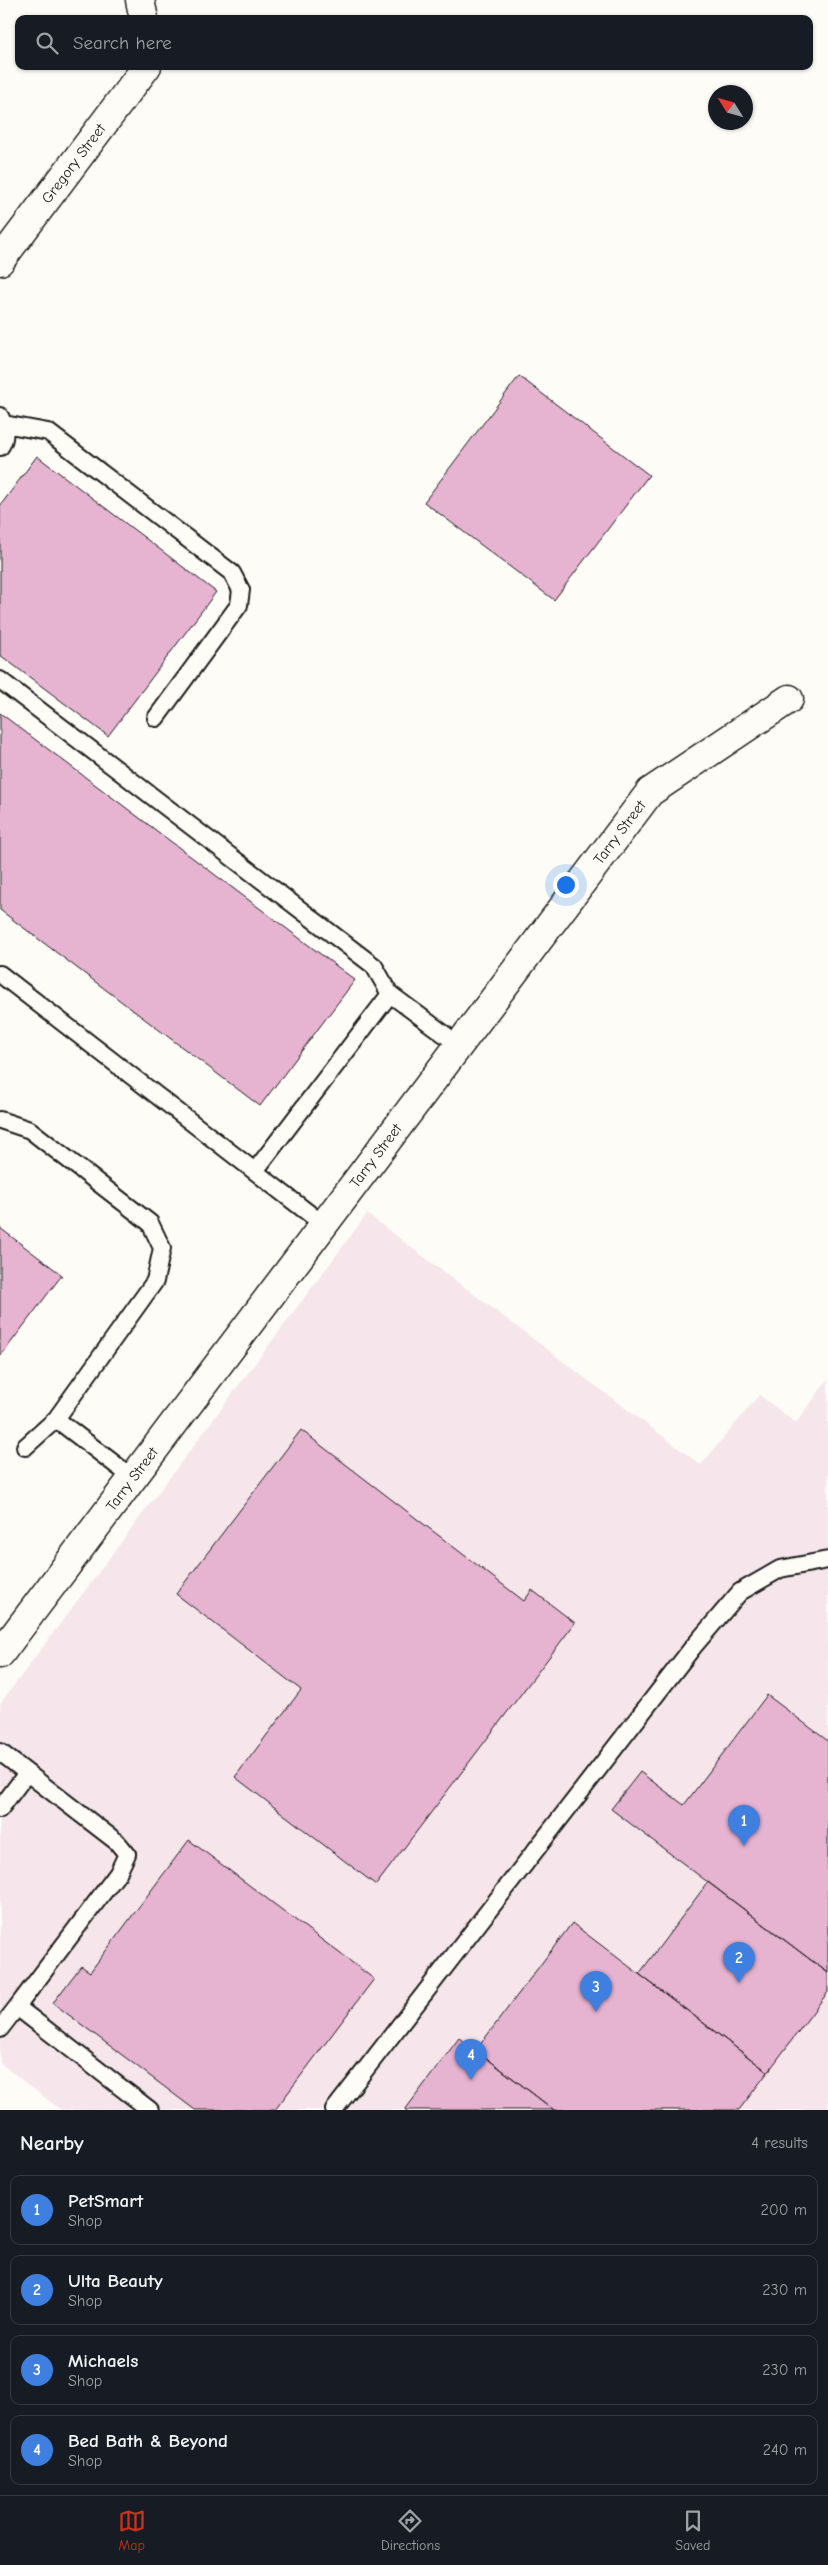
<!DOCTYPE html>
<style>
:root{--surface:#171b24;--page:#242831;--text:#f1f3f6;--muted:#9ea1a6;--line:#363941;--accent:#c8321e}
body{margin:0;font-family:"Comic Neue",sans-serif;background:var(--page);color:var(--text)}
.compass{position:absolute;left:708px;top:85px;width:45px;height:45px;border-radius:50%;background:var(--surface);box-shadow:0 1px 4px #0004;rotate:307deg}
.you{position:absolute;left:565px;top:884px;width:18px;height:18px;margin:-12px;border:4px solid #fff;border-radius:50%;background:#1a73e8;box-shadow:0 0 0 8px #1a73e833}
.badge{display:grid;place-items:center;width:32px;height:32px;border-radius:50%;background:var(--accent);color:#fff;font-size:16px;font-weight:700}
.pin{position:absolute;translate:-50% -41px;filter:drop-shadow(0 1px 2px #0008)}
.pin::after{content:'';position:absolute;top:26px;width:18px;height:15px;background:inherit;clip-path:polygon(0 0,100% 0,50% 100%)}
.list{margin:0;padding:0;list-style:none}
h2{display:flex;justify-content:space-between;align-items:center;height:65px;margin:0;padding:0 20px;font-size:21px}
h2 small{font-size:16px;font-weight:400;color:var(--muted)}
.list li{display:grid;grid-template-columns:32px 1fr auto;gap:15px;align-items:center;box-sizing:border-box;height:70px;margin:0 10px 10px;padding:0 10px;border:1px solid var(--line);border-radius:10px}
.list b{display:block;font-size:19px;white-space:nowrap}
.list p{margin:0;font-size:16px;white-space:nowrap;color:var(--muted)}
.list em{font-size:16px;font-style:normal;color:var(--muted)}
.icon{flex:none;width:28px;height:28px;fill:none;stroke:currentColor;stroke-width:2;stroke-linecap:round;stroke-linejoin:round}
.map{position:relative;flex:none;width:828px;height:2110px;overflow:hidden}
.search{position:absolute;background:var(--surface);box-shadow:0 1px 4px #0004;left:15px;right:15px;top:15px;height:55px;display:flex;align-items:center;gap:12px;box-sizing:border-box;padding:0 18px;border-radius:10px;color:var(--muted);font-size:19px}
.sheet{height:385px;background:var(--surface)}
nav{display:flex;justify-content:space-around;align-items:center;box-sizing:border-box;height:70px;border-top:1px solid var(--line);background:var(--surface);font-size:14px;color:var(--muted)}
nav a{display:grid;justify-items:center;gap:2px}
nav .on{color:var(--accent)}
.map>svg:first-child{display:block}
.built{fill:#f6e6ec}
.building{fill:#e6b3d1;stroke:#1c1c1c}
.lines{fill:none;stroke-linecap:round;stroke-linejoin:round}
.service-casing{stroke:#1c1c1c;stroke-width:20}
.minor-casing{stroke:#1c1c1c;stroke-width:31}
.service{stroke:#fdfcf7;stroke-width:16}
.minor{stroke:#fdfcf7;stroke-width:28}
.labels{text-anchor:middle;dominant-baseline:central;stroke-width:4;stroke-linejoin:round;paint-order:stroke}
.street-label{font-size:15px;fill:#1c1c1c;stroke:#fdfcf7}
</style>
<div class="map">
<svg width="828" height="2110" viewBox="0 0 828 2110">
<rect width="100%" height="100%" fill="#fdfcf7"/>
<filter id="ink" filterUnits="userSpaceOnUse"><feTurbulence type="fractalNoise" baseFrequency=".02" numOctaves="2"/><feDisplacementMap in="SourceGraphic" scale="10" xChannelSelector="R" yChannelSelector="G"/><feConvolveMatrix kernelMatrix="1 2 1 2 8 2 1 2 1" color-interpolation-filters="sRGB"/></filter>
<g filter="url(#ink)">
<path class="built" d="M367,1214L701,1465L759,1395L796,1423L828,1379V2110H61L0,2063V1704Z"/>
<path class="building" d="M519,376L649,475L554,600L424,502Z
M37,456L216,592L108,736L0,655V506Z
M0,713L355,980L260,1106L0,910Z
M0,1228L62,1275L0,1357Z
M301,1430L524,1601L532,1590L575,1623L376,1885L235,1777L301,1690L176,1594Z
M767,1695L828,1741V1973L611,1809L640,1772L684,1805Z
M189,1840L374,1979L275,2110H195L53,2003L81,1966L90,1972Z
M708,1882L828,1973V1992L768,2072L639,1974Z
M572,1923L768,2072L739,2110H554L476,2050Z
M459,2038L476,2050L554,2110H405Z"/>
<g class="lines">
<defs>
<path id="service" d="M0,416C5,426 7,438 0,447
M4,424L48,432L232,573L241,590L239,605L156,718
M0,680L374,966L390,994L459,1045
M0,974L324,1225
M0,1120L30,1130L150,1223L162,1248L155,1281L56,1419L25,1447
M255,1171L390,994
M56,1419L133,1478
M0,1752L117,1842L127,1854L118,1873L17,2007L150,2110
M0,1809L27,1773
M0,2029L17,2007
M334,2110L693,1647L740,1592L780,1569L828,1560"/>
<g id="minor">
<path d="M140,0L144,19"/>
<path id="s1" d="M0,261L147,66"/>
<path id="s2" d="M0,1654L650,792L789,699"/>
</g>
</defs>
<use href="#service" class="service-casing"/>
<use href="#minor" class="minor-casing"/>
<use href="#service" class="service"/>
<use href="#minor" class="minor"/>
</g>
</g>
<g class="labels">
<g class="street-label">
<text stroke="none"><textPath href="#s1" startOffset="122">Gregory Street</textPath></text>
<text stroke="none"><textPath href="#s2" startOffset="1029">Tarry Street</textPath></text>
<text stroke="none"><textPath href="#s2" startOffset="624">Tarry Street</textPath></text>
<text stroke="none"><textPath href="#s2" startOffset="219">Tarry Street</textPath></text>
</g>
</g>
</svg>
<svg class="compass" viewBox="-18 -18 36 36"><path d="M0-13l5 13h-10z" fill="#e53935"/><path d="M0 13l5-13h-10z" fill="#9ea1a6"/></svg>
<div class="you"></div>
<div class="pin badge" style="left:744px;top:1846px;background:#3f7fe0">1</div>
<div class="pin badge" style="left:739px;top:1983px;background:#3f7fe0">2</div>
<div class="pin badge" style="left:596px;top:2012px;background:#3f7fe0">3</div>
<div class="pin badge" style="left:471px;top:2080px;background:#3f7fe0">4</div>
<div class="search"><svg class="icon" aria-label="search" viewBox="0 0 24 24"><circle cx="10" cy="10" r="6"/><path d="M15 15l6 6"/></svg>Search here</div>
</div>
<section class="sheet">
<h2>Nearby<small>4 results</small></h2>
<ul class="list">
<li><span class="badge" style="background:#3f7fe0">1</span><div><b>PetSmart</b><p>Shop</p></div><em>200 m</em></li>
<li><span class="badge" style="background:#3f7fe0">2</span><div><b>Ulta Beauty</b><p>Shop</p></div><em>230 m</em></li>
<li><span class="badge" style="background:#3f7fe0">3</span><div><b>Michaels</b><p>Shop</p></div><em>230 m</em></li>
<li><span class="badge" style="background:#3f7fe0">4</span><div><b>Bed Bath &amp; Beyond</b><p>Shop</p></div><em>240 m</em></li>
</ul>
</section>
<nav>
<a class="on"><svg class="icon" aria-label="map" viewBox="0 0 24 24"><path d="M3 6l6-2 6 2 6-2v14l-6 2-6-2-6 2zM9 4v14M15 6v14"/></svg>Map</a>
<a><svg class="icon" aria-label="directions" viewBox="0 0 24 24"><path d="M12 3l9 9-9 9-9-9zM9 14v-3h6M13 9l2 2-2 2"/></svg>Directions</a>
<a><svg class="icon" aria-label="saved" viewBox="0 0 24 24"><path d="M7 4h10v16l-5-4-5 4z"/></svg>Saved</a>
</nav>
